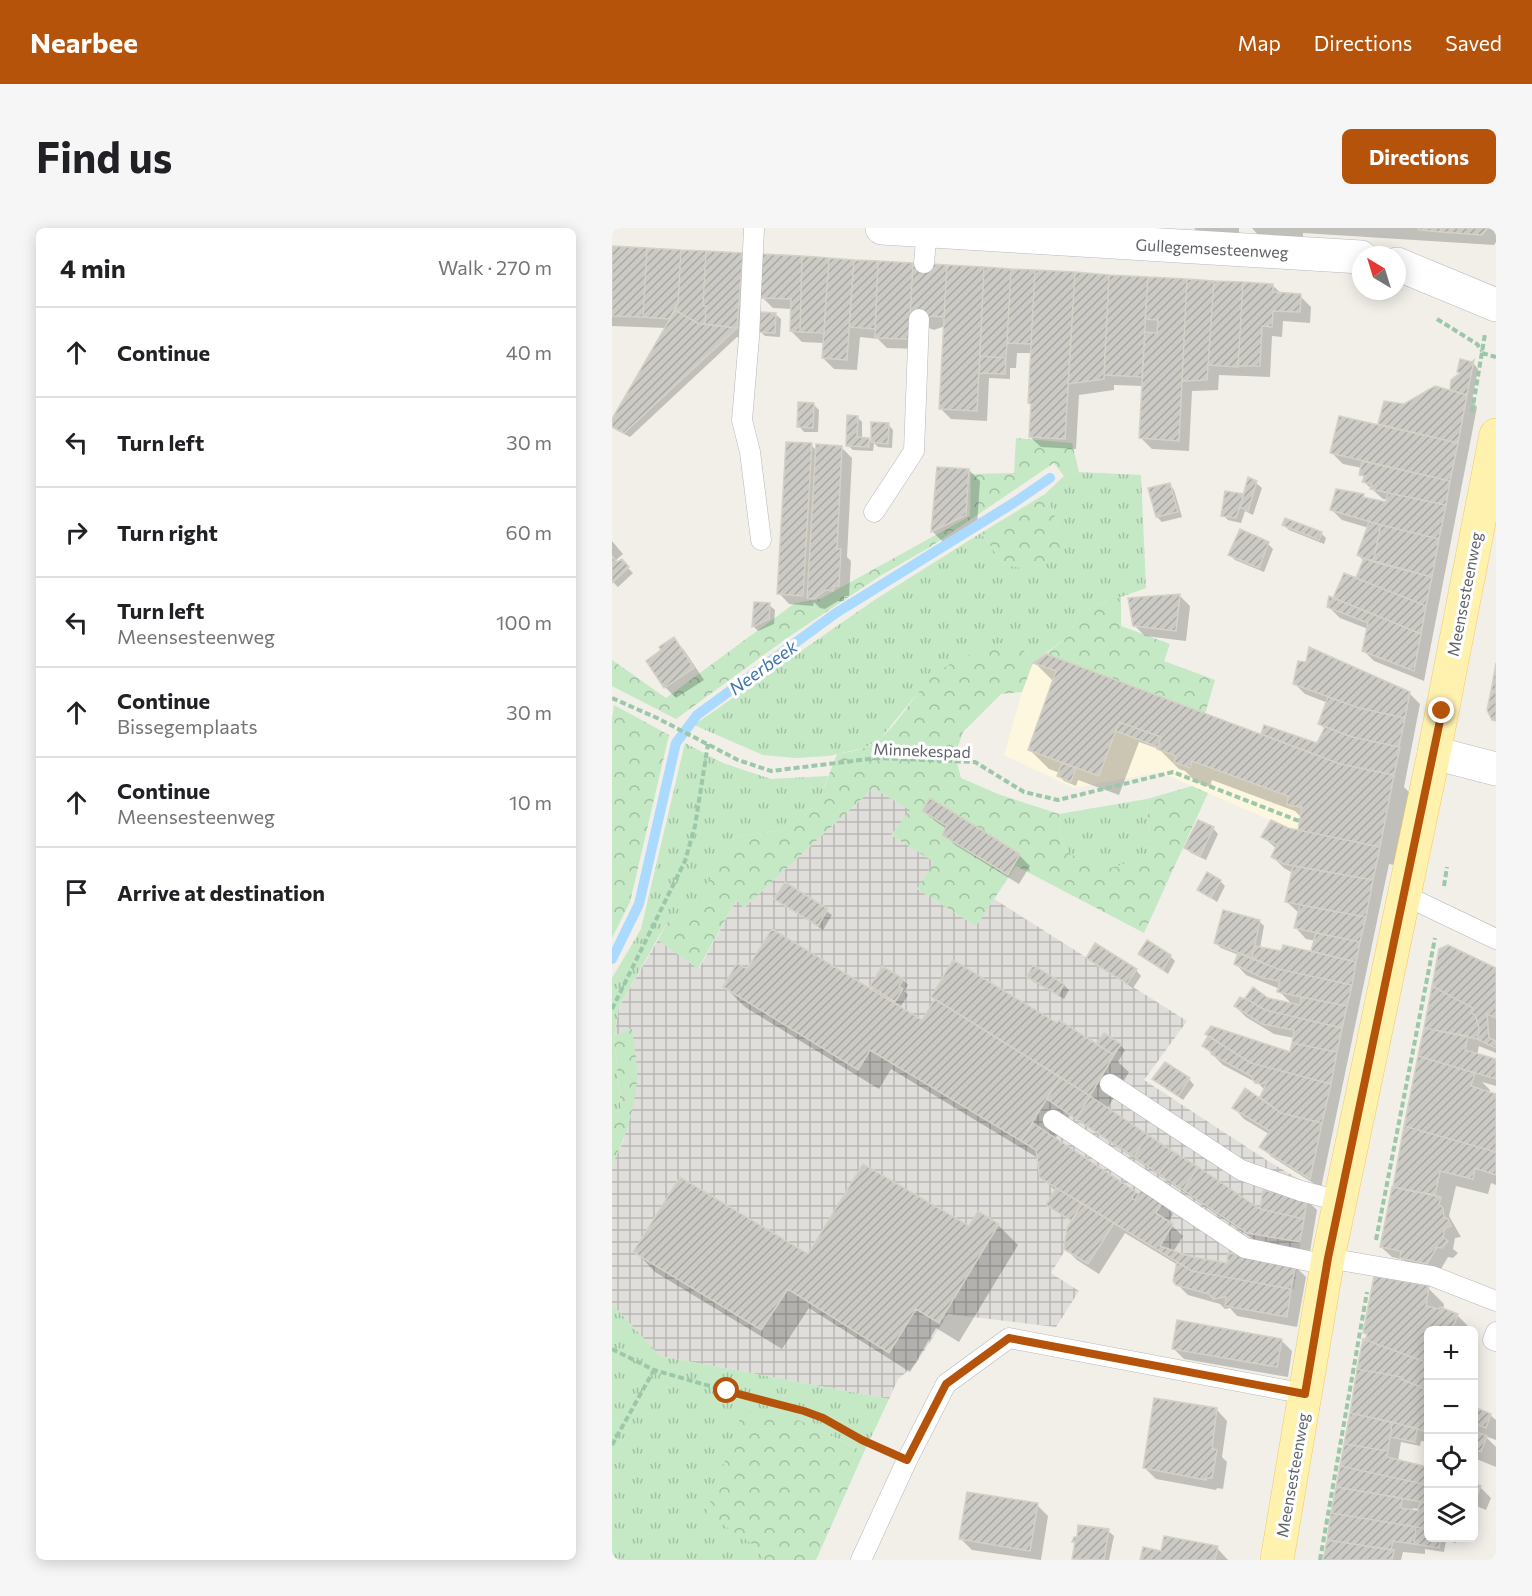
<!DOCTYPE html>
<meta charset="utf-8">
<style>
:root{--surface:#fff;--page:#f6f6f6;--text:#202124;--muted:#757577;--line:#e0e0e0;--accent:#b45309}
body{margin:0;font-family:Commissioner,sans-serif;background:var(--page);color:var(--text)}
.controls{position:absolute;right:18px;bottom:18px;display:grid;overflow:hidden;border-radius:9px;box-shadow:0 3px 15px #0003}
.controls button{width:54px;height:54px;display:grid;place-items:center;padding:0;border:0;border-bottom:2px solid var(--line);background:var(--surface);color:var(--text);font:30px sans-serif}
.compass{position:absolute;left:740px;top:18px;width:54px;height:54px;border-radius:50%;background:var(--surface);box-shadow:0 3px 15px #0003;rotate:322deg}
.stop{position:absolute;width:18px;height:18px;margin:-14px;border:4px solid #b45309;border-radius:50%;background:#fff}
.stop.end{background:#b45309;border-color:#fff;box-shadow:0 2px 6px #0008}
.list{margin:0;padding:0;list-style:none}
h2{display:flex;justify-content:space-between;align-items:center;height:78px;margin:0;padding:0 24px;font-size:26px}
h2 small{font-size:20px;font-weight:400;color:var(--muted)}
.list li{display:grid;grid-template-columns:39px 1fr auto;gap:18px;align-items:center;box-sizing:border-box;height:90px;padding:0 24px;border-top:2px solid var(--line)}
.list b{display:block;font-size:22px;white-space:nowrap}
.list p{margin:0;font-size:20px;white-space:nowrap;color:var(--muted)}
.list em{font-size:20px;font-style:normal;color:var(--muted)}
.icon{flex:none;width:33px;height:33px;fill:none;stroke:currentColor;stroke-width:2;stroke-linecap:round;stroke-linejoin:round}
.map{position:relative;flex:none;width:884px;height:1332px;overflow:hidden;border-radius:9px}
header{display:flex;align-items:center;gap:36px;box-sizing:border-box;height:84px;padding:0 30px;background:var(--accent);color:#fff}
header strong{font-size:28px}
nav{display:flex;gap:33px;margin-inline-start:auto;font-size:21px}
.intro{display:flex;align-items:center;justify-content:space-between;box-sizing:border-box;height:144px;padding:0 36px}
h1{margin:0;font-size:42px}
.button{padding:15px 27px;border-radius:9px;background:var(--accent);color:#fff;font-size:21px;font-weight:700}
main{display:flex;gap:36px;padding:0 36px}
aside{flex:1;background:var(--surface);border-radius:9px;box-shadow:0 3px 15px #0003}
.map>svg:first-child{display:block}
.commercial{fill:#fef7e0}
.industrial{fill:url(#industrial-grid)}
.grass{fill:url(#grass-tufts)}
.forest{fill:url(#forest-crowns)}
.shadow{fill:#0003;fill-rule:evenodd}
.lines{fill:none;stroke-linecap:round;stroke-linejoin:round}
.stream{stroke:#aadaff;stroke-width:10}
.building{fill:url(#building-hatch);stroke:#d6d1c6;stroke-width:1.5}
.lane-casing{stroke:#b5b8bc;stroke-width:21}
.secondary-casing{stroke:#b6babf;stroke-width:34}
.primary-casing{stroke:#f2c960;stroke-width:34}
.path{stroke:#9cc7a9;stroke-width:4;stroke-dasharray:6 3;stroke-linecap:butt}
.lane{stroke:#fff;stroke-width:20}
.secondary{stroke:#fff;stroke-width:33}
.primary{stroke:#fff2af;stroke-width:33}
.route{stroke:#b45309;stroke-width:8}
.labels{text-anchor:middle;dominant-baseline:central;stroke-width:6;stroke-linejoin:round;paint-order:stroke}
.street-label{font-size:16px;fill:#5f6368;stroke:#fff}
.water-label{font-size:18px;font-style:italic;fill:#4174aa;stroke:#fff}
</style>
<header>
<strong>Nearbee</strong>
<nav><a>Map</a><a>Directions</a><a>Saved</a></nav>
</header>
<div class="intro"><h1>Find us</h1><a class="button">Directions</a></div>
<main>
<aside>
<h2>4 min<small>Walk · 270 m</small></h2>
<ul class="list">
<li><svg class="icon" aria-label="ahead" viewBox="0 0 24 24"><path d="M12 20V5M6 11l6-6 6 6"/></svg><div><b>Continue</b></div><em>40 m</em></li>
<li><svg class="icon" aria-label="left" viewBox="0 0 24 24"><path d="M17 20v-9H6M10 6l-5 5 5 5"/></svg><div><b>Turn left</b></div><em>30 m</em></li>
<li><svg class="icon" aria-label="right" viewBox="0 0 24 24"><path d="M7 20v-9h11M14 6l5 5-5 5"/></svg><div><b>Turn right</b></div><em>60 m</em></li>
<li><svg class="icon" aria-label="left" viewBox="0 0 24 24"><path d="M17 20v-9H6M10 6l-5 5 5 5"/></svg><div><b>Turn left</b><p>Meensesteenweg</p></div><em>100 m</em></li>
<li><svg class="icon" aria-label="ahead" viewBox="0 0 24 24"><path d="M12 20V5M6 11l6-6 6 6"/></svg><div><b>Continue</b><p>Bissegemplaats</p></div><em>30 m</em></li>
<li><svg class="icon" aria-label="ahead" viewBox="0 0 24 24"><path d="M12 20V5M6 11l6-6 6 6"/></svg><div><b>Continue</b><p>Meensesteenweg</p></div><em>10 m</em></li>
<li><svg class="icon" aria-label="arrive" viewBox="0 0 24 24"><path d="M6 21V4h12l-3 4 3 4H6"/></svg><div><b>Arrive at destination</b></div></li>
</ul>
</aside>
<div class="map">
<svg width="884" height="1332" viewBox="0 0 884 1332">
<defs>
<pattern id="industrial-grid" width="8" height="8" patternUnits="userSpaceOnUse" patternTransform="scale(1.5)"><rect width="8" height="8" fill="#e0deda"/><path d="M0 4h8M4 0v8" fill="none" stroke="#b9b8b5"/></pattern>
<pattern id="grass-tufts" width="24" height="20" patternUnits="userSpaceOnUse" patternTransform="scale(1.5)"><rect width="24" height="20" fill="#c5e8c5"/><path d="M3 7l-1-3M5 7V3M7 7l1-3M15 17l-1-3M17 17v-4M19 17l1-3" fill="none" stroke="#a3c0a4"/></pattern>
<pattern id="forest-crowns" width="20" height="18" patternUnits="userSpaceOnUse" patternTransform="scale(1.5)"><rect width="20" height="18" fill="#c5e8c5"/><path d="M2 6a3 3 0 1 1 6 0M12 15a3 3 0 1 1 6 0" fill="none" stroke="#a3c0a4"/></pattern>
<pattern id="building-hatch" width="6" height="6" patternUnits="userSpaceOnUse" patternTransform="scale(1.5)"><rect width="6" height="6" fill="#cccac5"/><path d="M-1 1l2-2M0 6l6-6M5 7l2-2" fill="none" stroke="#a9a8a4"/></pattern>
</defs>
<rect width="100%" height="100%" fill="#f1efe8"/>
<path class="commercial" d="M434,426L728,536L782,547L768,619L676,600L548,544L462,560L392,527L410,464L421,435Z"/>
<path class="industrial" d="M261,560L299,582L279,607L323,634L305,661L364,698L382,671L575,793L532,852L656,933L697,957L682,1061L580,1043L470,976L455,1000L452,1024L439,1045L467,1063L444,1099L336,1086L303,1137L286,1151L277,1171L48,1128L0,1076V937L11,914L20,880L25,851L20,801L2,808L7,779L46,712L87,741L124,672L133,679Z"/>
<path class="grass" d="M467,244L529,247L534,360L468,384L457,407L421,435L410,420L329,442L309,461L268,511L252,520L216,528L184,530L151,527L82,497L264,371L369,305L392,337L447,298L433,266L452,248Z
M73,515L111,535L159,551L216,548L207,573L192,588L171,602L122,609L71,700L55,694L7,779L2,808L9,880L0,893V750L29,701Z
M535,571L538,627L499,641L470,633L457,625L450,616L447,586Z
M0,1076L48,1128L277,1171L252,1224L189,1193L123,1303L138,1314L153,1332H0Z"/>
<path class="forest" d="M404,210L460,215L467,244L452,248L442,235L318,319L268,348L175,410L64,491L0,458V432L54,470L183,375L208,371L358,288L359,246L402,245Z
M433,266L447,298L448,322C428,340 419,343 392,337L369,305Z
M509,369V398L558,416L552,433L603,452L593,486L434,426L457,407L468,384Z
M388,415L410,420L421,435L410,464L389,466L351,504L343,527L349,550L386,566L447,586L450,616L457,625L470,633L499,640L538,627L535,571L580,558L596,565L532,705L404,638L364,698L305,661L322,634L279,607L298,582L261,560L132,680L124,672L86,741L46,712L55,694L71,699L122,609L171,602L192,588L207,573L225,526C234,524 244,523 252,520C285,507 300,462 329,442C347,429 368,423 388,415Z
M2,477L57,507L18,674L0,710V491Z
M20,800C22,817 26,835 25,852C23,881 13,911 0,937V893L9,880L2,808Z
M131,1182L189,1193L252,1224L204,1332H153L138,1314L94,1286Z"/>
<path class="shadow" d="M582,0H627V6L586,4Z
M640,0H884V14L882,17L691,5V9L647,8Z
M0,19L130,26L141,37L135,110L125,109L18,209L4,202L0,198V194L54,100L0,98Z
M152,28L660,57L670,66L688,68L699,79L698,95L671,93L670,109L660,108L658,149L607,147L606,162L580,163L577,223L540,221L529,210L531,158L502,157V162L467,167L464,221L429,219L418,209L420,178L417,175L420,125H405L404,140H398V151L377,150L375,193L339,191L328,180L333,98L322,102L309,97L307,121L275,120L266,111L248,109L245,142L222,141L211,130L212,115L190,114L179,103L180,81L161,80L150,69Z
M163,86L169,91L168,109L153,108L148,103Z
M861,135L866,141L860,173L865,179L812,453L762,433L751,422L756,401L728,390L717,379L745,352L752,333L746,327L757,300L730,292L719,281L751,268L755,271L775,276L776,272L771,271L752,254L753,251L749,246L750,240L731,236L720,225L767,198L773,174L793,177L843,165L839,161L849,146L847,144Z
M202,177L207,182L206,204H192L187,198Z
M245,189L250,194V211H257L261,215V195L276,196L281,202L280,220L266,219L262,215L261,223L241,222L235,217Z
M199,217L205,223L229,219L240,230L235,329L239,333L237,368H232V373H226L213,381L208,380L202,374L201,378L177,376L167,365Z
M357,242L368,253L365,298L331,314L320,303Z
M644,255L650,260L641,287L633,283L629,295L616,292L611,287Z
M557,256L562,262L570,289L550,294L545,289Z
M672,297L709,305L714,310L712,316L677,302Z
M0,313L11,326L3,333L6,336L9,333L21,345L6,359L0,353Z
M656,316L661,321L652,344L623,332L618,327Z
M567,367L578,378L574,413L533,408L522,397Z
M143,376L157,377L163,382L162,396L146,403L142,399Z
M61,411L72,422L92,452L64,470L53,459L36,433Z
M423,435L650,508L653,499L706,517L713,501L708,496L716,475L693,466L682,455L797,465L808,476L792,559L802,569L788,638L777,636L709,960L660,929L649,919L657,906L632,891L622,880L649,872L653,862L647,856L611,837L592,818L597,808L679,826L682,810L662,806L634,789L623,778L656,772L681,777L667,763L668,761L634,747L624,736L627,727L609,720L604,715L647,693L652,698L648,720L670,725H700L704,713L694,711L684,700L687,685L675,674L681,645L672,640L661,629L665,621L651,609L675,601L690,604L687,601L689,589L683,583L600,552L598,559L584,554L573,543L567,541L547,521L527,514L507,567L466,552L464,558L452,553L447,548L448,545L437,541L417,521L442,454Z
M318,572L407,627L418,638L407,656L343,617L332,606L335,601L323,593L312,583Z
M601,600L606,606L594,632L579,625L574,620Z
M608,653L613,658L605,674L587,662Z
M174,656L220,687L211,702L169,675Z
M829,722L884,741V825L867,818L865,827L884,833V858L870,854L878,862L877,866L884,868V957L879,955L876,966L844,958L837,988L849,1009L843,1010L841,1021L846,1025L841,1030L836,1029L826,1046L801,1041L792,1032L780,1029L769,1019L783,961Z
M528,726L558,728L563,733L556,746Z
M476,729L524,742L529,748L521,760Z
M422,739L452,757L457,762L452,771L422,754L417,749Z
M291,752L296,757L292,763L296,767L289,778L276,770L274,772L311,795L445,797L490,821L508,817L513,822L506,834L517,844L495,881L649,983L694,971L705,982L698,1024L647,1015L458,887L443,911L527,968L550,975L561,986L556,994L571,1008L561,1024L580,1030L616,1036L683,1038L694,1049L685,1099L625,1088L618,1080L613,1081L608,1076L576,1067L565,1056L566,1037L513,1005L487,1046L465,1032L454,1021L461,994L436,977L444,963L429,949L426,930L279,841L267,861L133,779L113,759L269,768L259,758Z
M542,851H577L582,857L571,872Z
M386,997L406,1017L347,1114L324,1100L298,1144L197,1080L170,1121L43,1044L23,1023L197,1028L357,1000Z
M816,1060L832,1076L831,1082L845,1087L860,1102H816V1133L767,1115V1119L816,1137V1214L809,1213L808,1218L789,1214L786,1233L816,1241V1310H845L844,1315L834,1313L832,1324L813,1321V1326L791,1324L789,1332H713L755,1114L756,1107L753,1104ZM801,1280L813,1282V1285L800,1283Z
M669,1112L680,1123L676,1149L572,1131L561,1120Z
M862,1180L878,1187L884,1192V1212L873,1208L884,1219V1239L862,1230Z
M605,1182L615,1193L610,1229L615,1234L611,1261L605,1260L604,1262L544,1251L533,1240Z
M862,1257L868,1259L879,1270L874,1282L862,1277Z
M425,1277L436,1288L429,1332L360,1322L349,1311Z
M496,1303L502,1308L497,1332L462,1331L464,1315L462,1313Z
M605,1320L616,1332H529L550,1324Z"/>
<g class="lines">
<path class="stream" d="M0,731L27,676L64,515L85,487L224,385L403,274L438,250"/>
</g>
<path class="building" d="M806,0H829V4L807,2Z
M829,0H876L870,7L829,4Z
M0,18L35,20L31,89L0,88Z
M35,20L69,22L66,76L57,91L31,89Z
M69,22L94,23L91,78H94L93,96H87L63,82L66,76Z
M94,23L131,25L125,100L93,96L94,78H91Z
M150,26L190,28L188,104L178,103L179,71L148,70Z
M190,28L217,30L212,105L188,104Z
M217,30L242,32L235,132L210,130Z
M242,32L266,33L263,101L237,99Z
M266,33L301,35L297,111L263,110Z
M301,35L335,37L332,89L320,88L313,91L298,87Z
M335,37L372,39L365,183L327,181Z
M372,39L399,41L394,130L368,128Z
M399,41L423,42L419,116L395,115Z
M423,42L463,44L453,211L417,209L419,176L416,175Z
M463,44L497,47L492,151L456,156Z
M497,47L536,49L530,149L492,147Z
M536,49L575,51L567,213L527,210L533,104L545,105L546,92L533,91Z
M575,51L602,53L595,152L570,153Z
M602,53L631,54L626,139L596,137Z
M631,54L661,56V64L689,66L688,84L661,83L660,99L650,98L648,138H626Z
M63,82L87,96L125,100L12,205L0,199V191Z
M148,84L164,85L163,105L147,104Z
M368,128L394,130L393,146L367,145Z
M848,131L860,134L862,132L855,167L838,162L839,152L848,145L845,144Z
M823,158L855,167L846,215L766,196L772,173L792,176Z
M186,174L202,175L201,200L185,199Z
M235,187L246,188L245,209L257,210V219L234,218Z
M727,188L846,215L838,253L718,225Z
M259,194L277,195L276,216L259,214Z
M174,214L200,215L191,368L165,366Z
M204,216L230,218L225,321H229L227,358H222L221,363L214,362L202,371L195,370Z
M750,233L838,253L834,277L758,261L760,256L750,254L753,248L747,247Z
M325,239L357,241L354,287L319,304Z
M636,249L645,253L636,283L628,279Z
M558,255L566,284L544,289L536,260Z
M724,261L752,266L751,269L774,274L776,265L834,277L827,311L769,297L718,282Z
M613,263L632,266L624,290L609,288Z
M673,290L710,304L707,312L670,297Z
M757,294L769,297L761,334L745,327Z
M769,297L827,311L820,349L761,334Z
M628,301L657,314L647,340L616,327Z
M0,328L5,334L10,331L17,339L0,355Z
M752,330L820,349L814,378L744,350Z
M732,345L814,378L809,406L721,370Z
M568,366L564,403L521,398L516,370Z
M717,368L809,406L802,443L750,423L756,395L715,379Z
M142,374L158,375L157,391L140,399Z
M62,409L82,440L52,460L34,433L49,422L47,419Z
M697,419L798,464L793,490L747,480L681,456L686,433L694,434Z
M434,426L728,536L782,547L768,619L686,602L690,579L675,577L676,568L580,533L578,540L562,534L564,528L545,521L549,509L507,494L487,548L416,522L444,443L421,435Z
M884,435V464L879,463Z
M879,463L884,464V493L880,492L875,482Z
M716,469L747,480L793,490L787,519L740,509L706,496Z
M507,494L549,509L546,519L504,503Z
M652,497L705,515L713,499L740,509L788,519L782,547L728,536L649,506Z
M450,535L464,540L459,554L445,548Z
M318,570L408,626L396,647L330,607L335,598L310,583Z
M586,592L602,599L588,628L572,620Z
M659,592L676,600L768,619L761,652L672,636L659,629L665,617L649,609Z
M681,638L761,652L754,689L673,674Z
M595,644L609,652L599,670L585,662Z
M173,654L216,681L206,698L162,671Z
M688,677L754,689L748,714L682,700Z
M611,682L648,692L640,730L602,715Z
M160,701L310,792L323,771L448,849L409,913L258,822L246,842L111,759L125,735L135,741Z
M704,705L748,714L744,734L699,723Z
M535,712L559,727L551,742L526,726Z
M483,715L525,741L515,756L474,730Z
M671,717L744,734L740,757L666,741L640,730L642,718L669,723Z
M836,717L884,740V790L875,786L877,810L884,813V820L865,811L868,803L863,787L859,785L861,780L820,758L827,721Z
M626,725L666,741L740,757L735,778L665,764L668,753L651,750L622,736Z
M341,732L445,795L447,792L502,827L478,868L319,769Z
M421,737L452,756L446,767L415,749Z
M270,738L292,751L287,758L291,761L283,774L258,758Z
M820,758L861,780L859,785L863,787L868,803L865,811L812,800Z
M641,759L656,770L688,777L689,769L735,778L730,800L653,782L633,770Z
M628,769L632,771L633,770L653,782L730,800L725,824L680,815L682,802L650,796L622,778Z
M599,798L678,824L680,815L725,824L719,856L639,835L593,806Z
M812,800L856,808L853,822L884,831V851L806,828Z
M492,805L509,816L502,827L484,816Z
M596,808L639,835L719,856L710,895L669,885L648,869L655,854L649,856L643,855L639,848L599,826L600,824L590,818Z
M806,828L863,845L859,858L884,866V924L792,898Z
M553,834L578,850L566,868L540,851Z
M448,849L478,868L464,891L435,871Z
M633,860L669,885L710,895L698,951L647,919L658,903L620,880Z
M478,868L536,907L522,929L464,891Z
M421,895L524,964L520,970L523,972L530,961L551,974L544,985L561,996L548,1018L580,1029L615,1035L616,1025L684,1036L679,1061L580,1043L428,950L424,922L409,913Z
M792,898L884,924V947L863,940L861,951L828,943L823,967L781,959Z
M536,907L562,924L547,946L522,929Z
M562,924L586,939L571,962L547,946Z
M251,936L357,998L366,983L387,996L327,1095L304,1081L277,1125L176,1061L149,1102L21,1024L68,949L196,1026Z
M586,939L648,981L692,991L688,1014L635,1005L571,962Z
M780,959L829,969L827,976L831,980L832,989L836,991L839,998L833,1000L831,1009L836,1013L830,1020L825,1019L815,1036L788,1030L789,1023L768,1019Z
M444,960L470,975L460,993L434,977Z
M651,962L695,970L692,991L648,981Z
M470,975L502,995L476,1036L452,1021L455,1000Z
M565,1034L580,1043L679,1061L675,1089L613,1078L614,1069L601,1071L597,1066L564,1057L561,1053Z
M762,1048L817,1058L814,1078L827,1081L828,1079L846,1086L840,1102H816V1135L751,1111L754,1110L755,1106L751,1105Z
M565,1092L670,1111L665,1139L560,1121Z
M751,1111L816,1135V1162L789,1151L790,1149L745,1141Z
M745,1141L790,1149L789,1151L816,1162V1205L804,1200L738,1185Z
M542,1170L605,1180L600,1220L605,1222L600,1250H594V1252L531,1240Z
M862,1179L879,1186L874,1200L862,1195Z
M738,1185L780,1194L776,1223L732,1216Z
M780,1194L805,1201L803,1214L778,1209Z
M862,1203L875,1208L869,1224L862,1221Z
M732,1216L776,1223L775,1229L816,1239V1257L728,1238Z
M728,1238L816,1257V1275L724,1259Z
M862,1255L869,1258L863,1272L862,1271Z
M724,1259L790,1270L789,1280L806,1283L808,1273L816,1275V1301L719,1285Z
M355,1264L426,1275L418,1323L347,1311Z
M719,1285L804,1299L802,1316L781,1313L779,1322L715,1312Z
M466,1297L497,1301L492,1332L460,1331L463,1314H460L462,1309H465Z
M804,1299L816,1301V1310H829L827,1320L802,1316Z
M552,1308L606,1318L603,1332H528L531,1319L549,1323Z
M715,1312L782,1322L780,1332H711Z"/>
<g class="lines">
<defs>
<path id="lane" d="M142,0L137,110L130,192L138,224L149,312
M312,35L315,3
M262,284L302,223L307,91
M792,667L884,711
M498,856L629,942L689,963L728,973
M441,892L633,1020L716,1037
M716,1030L820,1048L884,1073
M884,1104L881,1112L884,1113
M249,1332L295,1232L334,1156L397,1110L694,1166"/>
<path id="secondary" d="M270,0L749,29
M785,36L884,77
M822,525L884,541"/>
<path id="primary" d="M665,1332L716,1030L822,525L884,207"/>
</defs>
<use href="#lane" class="lane-casing"/>
<use href="#secondary" class="secondary-casing"/>
<use href="#primary" class="primary-casing"/>
<path class="path" d="M825,91L865,116L870,123
M870,125L884,129
M860,184L873,106
M0,470L45,490L126,532L159,543L265,530L363,534L412,564L446,572L561,544L687,593
M832,658L835,639
M0,781L73,633L83,598L96,516
M764,1012L823,710
M0,1121L42,1142L115,1163L192,1183L211,1190L250,1212L271,1221
M0,1217L42,1142
M708,1332L755,1064"/>
<use href="#lane" class="lane"/>
<use href="#secondary" class="secondary"/>
<use href="#primary" class="primary"/>
</g>
<g class="lines">
<path class="route" d="M115,1163L192,1183L211,1190L250,1212L295,1232L334,1156L397,1110L693,1166L716,1030L830,483"/>
</g>
<g class="labels">
<g class="street-label">
<text transform="translate(600 20) rotate(3)">Gullegemsesteenweg</text>
<text transform="translate(852 366) rotate(-79)">Meensesteenweg</text>
<text transform="translate(310 522) rotate(2)">Minnekespad</text>
<text transform="translate(680 1247) rotate(-80)">Meensesteenweg</text>
</g>
<g class="water-label">
<text transform="translate(151 439) rotate(-36)">Neerbeek</text>
</g>
</g>
</svg>
<div class="controls">
<button>+</button>
<button>−</button>
<button><svg class="icon" aria-label="locate" viewBox="0 0 24 24"><circle cx="12" cy="12" r="6"/><path d="M12 2v4M12 18v4M2 12h4M18 12h4"/></svg></button>
<button><svg class="icon" aria-label="layers" viewBox="0 0 24 24"><path d="M12 4l9 5-9 5-9-5zM3 14l9 5 9-5"/></svg></button>
</div>
<svg class="compass" viewBox="-18 -18 36 36"><path d="M0-13l5 13h-10z" fill="#e53935"/><path d="M0 13l5-13h-10z" fill="#757577"/></svg>
<div class="stop" style="left:115px;top:1163px"></div>
<div class="stop end" style="left:830px;top:483px"></div>
</div>
</main>
